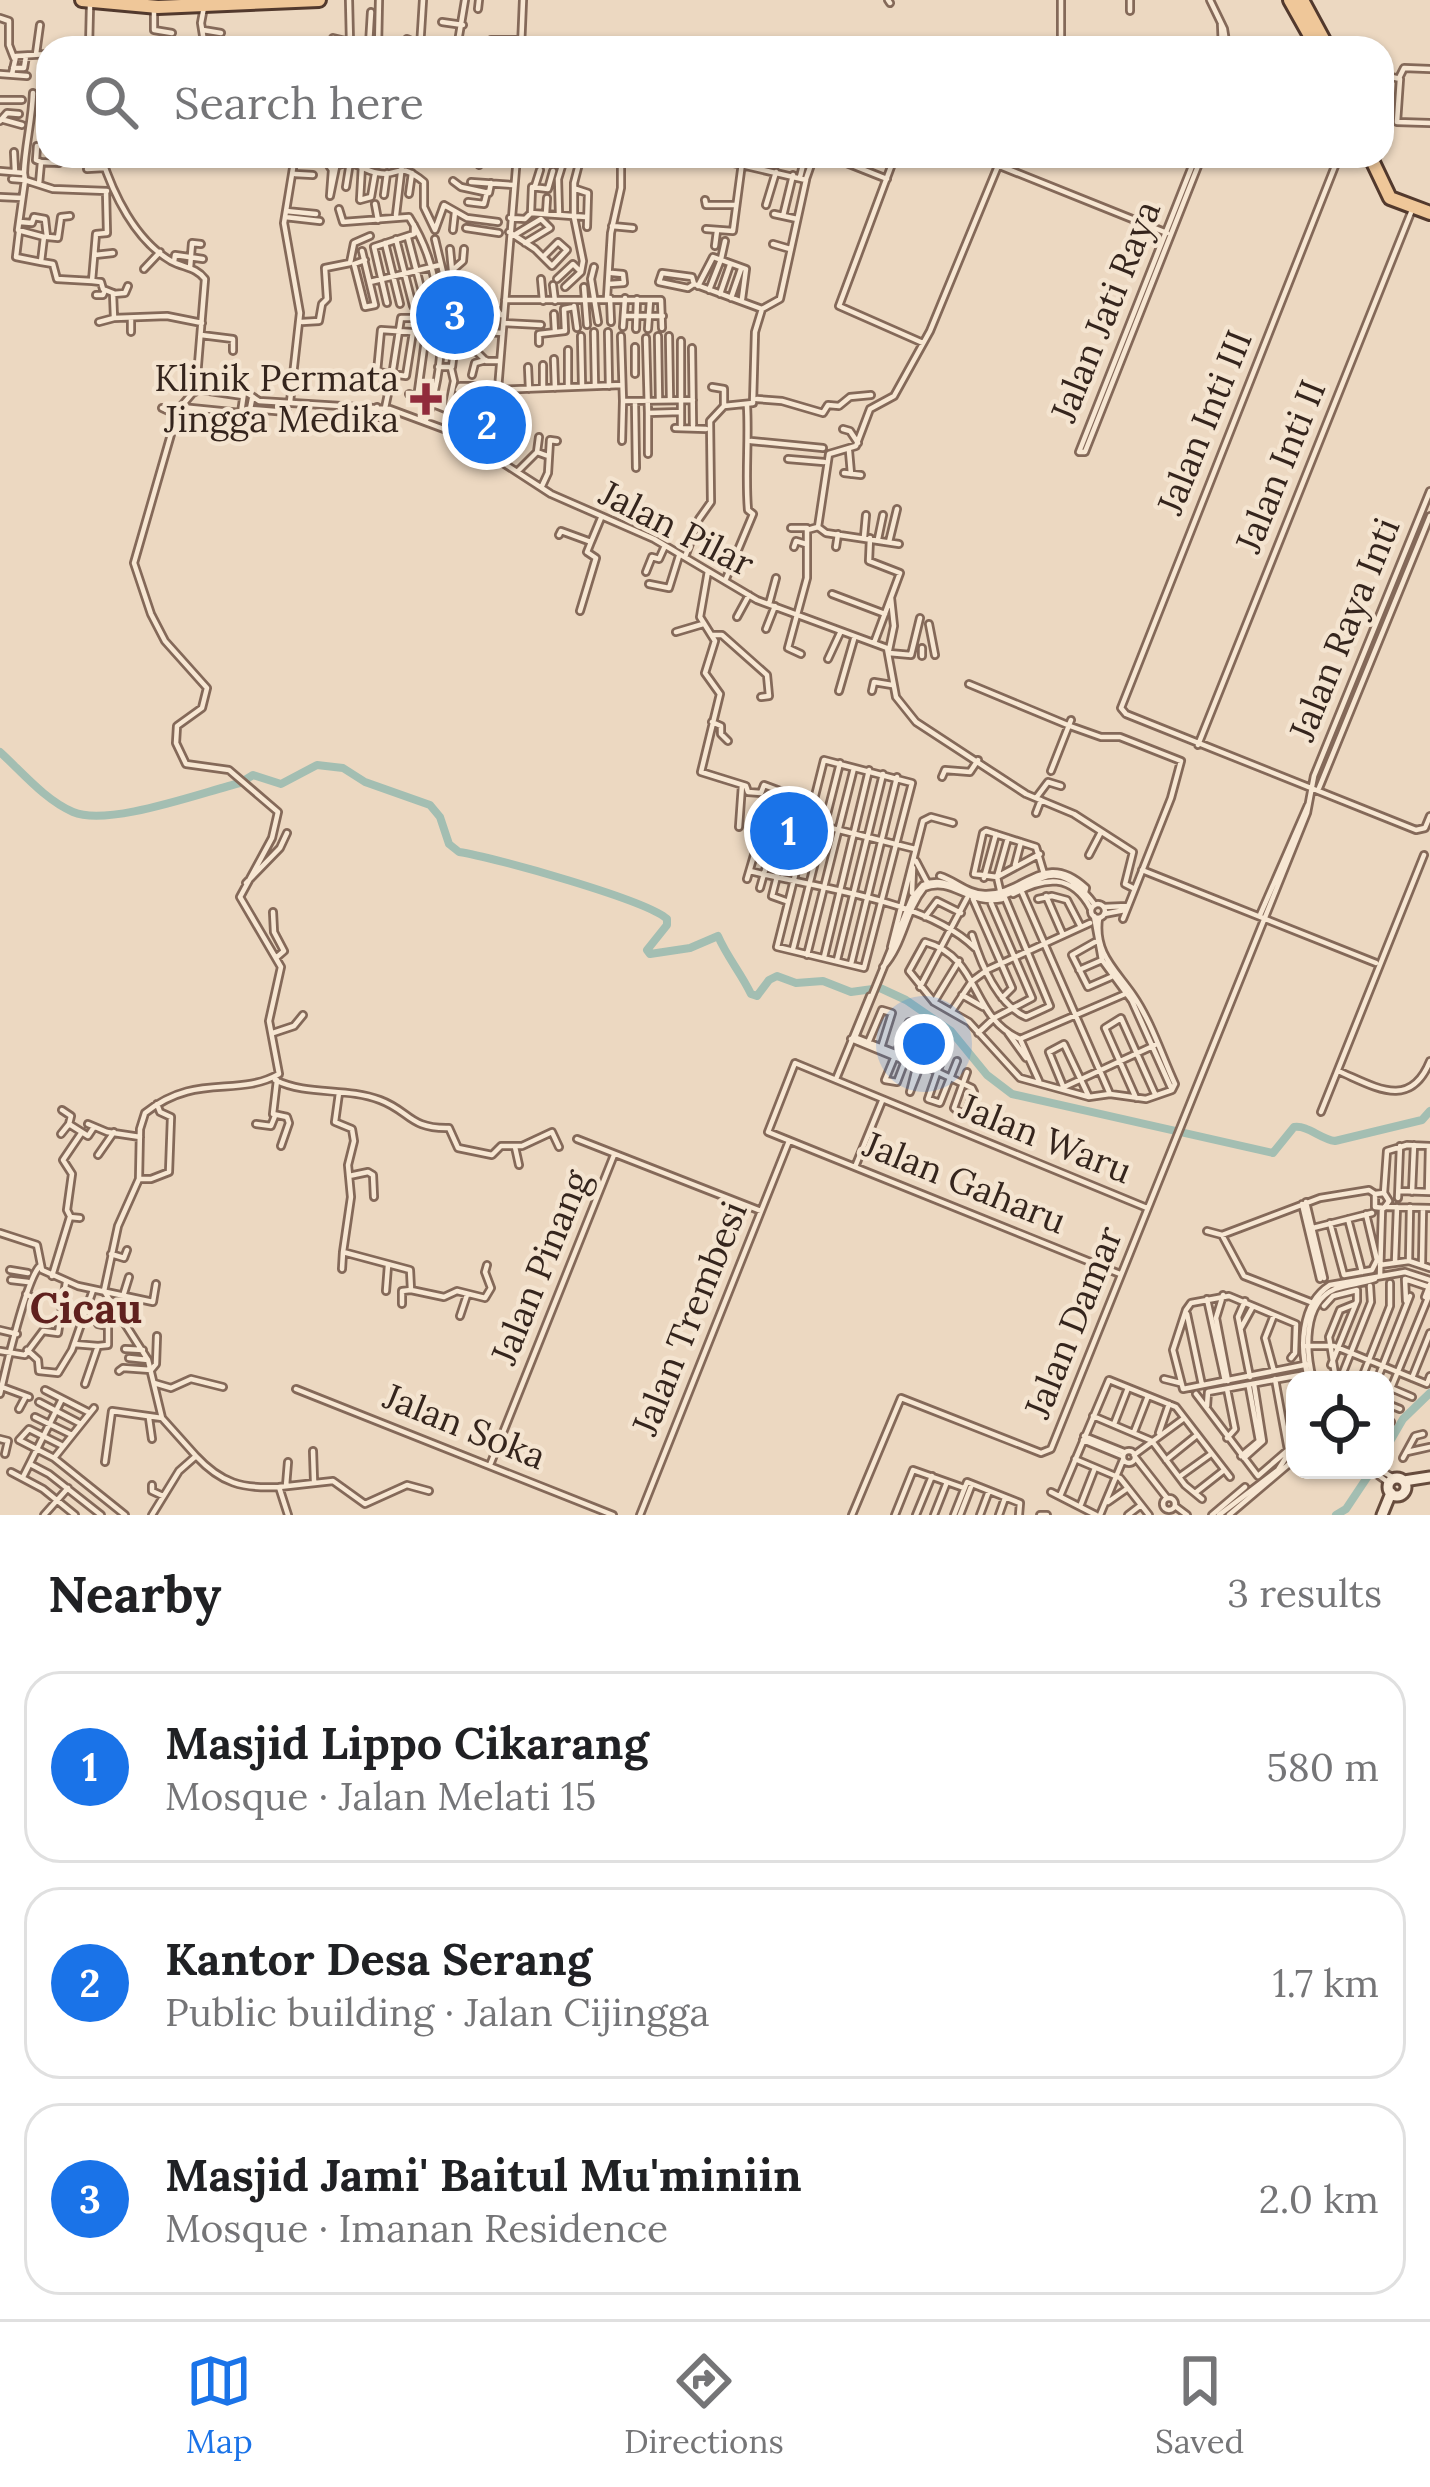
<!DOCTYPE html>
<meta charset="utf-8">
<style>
:root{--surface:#fff;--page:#f2f2f2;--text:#202124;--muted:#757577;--line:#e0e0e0;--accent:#1a73e8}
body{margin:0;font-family:Lora,serif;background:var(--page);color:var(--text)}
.controls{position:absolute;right:36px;bottom:36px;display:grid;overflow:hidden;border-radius:24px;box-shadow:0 3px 9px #0004}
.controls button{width:108px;height:108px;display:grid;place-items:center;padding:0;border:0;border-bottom:3px solid var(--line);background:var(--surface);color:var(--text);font:60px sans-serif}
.you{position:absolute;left:924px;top:1044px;width:42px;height:42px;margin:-30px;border:9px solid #fff;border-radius:50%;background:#1a73e8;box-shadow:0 0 0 18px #1a73e833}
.badge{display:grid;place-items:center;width:78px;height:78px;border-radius:50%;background:var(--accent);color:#fff;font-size:39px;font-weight:700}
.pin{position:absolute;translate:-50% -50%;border:6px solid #fff;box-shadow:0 3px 12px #0006}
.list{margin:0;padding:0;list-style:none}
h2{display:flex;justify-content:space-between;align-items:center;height:156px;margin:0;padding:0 48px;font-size:51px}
h2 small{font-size:39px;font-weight:400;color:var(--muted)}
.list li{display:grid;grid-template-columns:78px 1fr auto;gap:36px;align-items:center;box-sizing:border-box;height:192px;margin:0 24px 24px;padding:0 24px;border:3px solid var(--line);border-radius:36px}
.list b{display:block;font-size:45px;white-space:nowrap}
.list p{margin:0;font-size:39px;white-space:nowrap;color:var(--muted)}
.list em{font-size:39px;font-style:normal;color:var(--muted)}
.icon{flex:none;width:66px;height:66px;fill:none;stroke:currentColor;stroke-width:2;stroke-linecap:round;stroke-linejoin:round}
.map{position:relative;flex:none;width:1430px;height:1515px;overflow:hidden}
.search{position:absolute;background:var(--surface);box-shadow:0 3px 9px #0004;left:36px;right:36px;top:36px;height:132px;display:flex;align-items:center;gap:30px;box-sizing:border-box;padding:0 42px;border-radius:36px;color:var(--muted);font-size:45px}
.sheet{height:804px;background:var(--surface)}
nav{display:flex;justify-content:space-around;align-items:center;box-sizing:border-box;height:168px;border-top:3px solid var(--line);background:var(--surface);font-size:33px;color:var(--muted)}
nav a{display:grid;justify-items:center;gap:6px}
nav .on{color:var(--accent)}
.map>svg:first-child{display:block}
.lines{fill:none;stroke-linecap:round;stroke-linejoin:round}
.river{stroke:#a3beb2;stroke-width:8}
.street-casing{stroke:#846959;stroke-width:10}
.secondary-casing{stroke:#664b3c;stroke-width:15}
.primary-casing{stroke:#52392d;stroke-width:18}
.street{stroke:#f7e7d3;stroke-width:4.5}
.secondary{stroke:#f7e7d3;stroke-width:9}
.primary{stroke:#efc799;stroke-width:12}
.poi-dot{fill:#912b3c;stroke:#f4e4d0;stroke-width:4.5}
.labels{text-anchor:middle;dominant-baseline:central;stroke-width:9;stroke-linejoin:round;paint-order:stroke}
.street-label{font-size:36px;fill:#35251d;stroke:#f4e4d0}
.poi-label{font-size:36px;fill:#35251d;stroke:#f4e4d0;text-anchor:end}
.quarter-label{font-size:42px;font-weight:bold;fill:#60211e;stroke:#f4e4d0}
</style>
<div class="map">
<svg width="1430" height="1515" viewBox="0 0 1430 1515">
<rect width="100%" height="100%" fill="#ecd8c1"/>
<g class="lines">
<path class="river" d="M0,752C22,772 45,800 73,812C108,827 200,793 240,783L253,775L281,784L317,765L343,768L365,782L430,805L440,817L449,844L459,852C493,857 647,900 667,919V925L647,950L650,954L690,948L718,936C727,957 741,973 751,994L757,996L769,980L777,976L796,983L823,981L851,992L880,988L906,1000L951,1031L987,1075L1012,1094L1273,1153L1294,1127C1308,1125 1320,1139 1335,1141L1422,1120L1430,1111
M1385,1450L1403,1419L1430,1393
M1336,1515L1346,1509L1372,1470"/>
<defs>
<path id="street" d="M349,0L350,42L369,45L371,12
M888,0L890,3
M1061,0V48
M1210,0L1224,29L1227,48
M204,7L201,23L205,48
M478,9L479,0
M1130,11V0
M154,12V30L172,33
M0,18L9,21V45L14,58
M442,22L463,25
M1221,24L1222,48
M203,30L221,33
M333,38L350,42
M407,39L420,45
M491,40H521
M268,41L270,48
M248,42H255L258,48
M71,48L73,42H117
M89,48L90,6
M378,48L379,0
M420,48L423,0
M457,48L465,0
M521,48L523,0
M1038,48L1040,44H1061
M36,54L40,25
M13,68H24L26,56
M0,74L27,76
M12,74L16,56L48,54
M1384,75L1400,79L1397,122L1430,123
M1399,78L1404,68L1430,69
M0,100H22
M4,120L22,125
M0,121L7,113L19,114
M14,152L15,172
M101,156C113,194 135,240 171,261C184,268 196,267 205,279L196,389L178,410L134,563L151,614L165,641L207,688L202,708L177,726L176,743L186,764L229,770L278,812L272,838L240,897L281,967L269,1021L279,1074C236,1098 197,1072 145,1113L140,1129L139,1179L118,1226L104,1291L148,1360L162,1418L196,1456L179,1471L152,1515
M643,156L647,160
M829,156L887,179
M895,156L839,306L923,343
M975,156L1167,233
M1196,156L1079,452H1085L1202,156
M1339,156L1121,708L1126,714L1416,830L1425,828L1430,816
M671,157L672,156
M41,162L36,160L37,146H48
M799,163L803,165L800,177
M328,164L332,170L330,196
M362,165L360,200L371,197L375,174
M479,165L480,156L514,161
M331,168C357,156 356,169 378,173C400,178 396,159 424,182V207L435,230L444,205L467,218L498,222
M87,169L104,168
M0,171L24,173L25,180L53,189L107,191
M24,173C25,146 32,121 33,93
M295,174L313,175
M12,179L25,180L18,230L44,237L41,262L53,264L57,279L92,281
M806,179L814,156
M453,181L461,187L489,193L491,183
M471,182L513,185
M39,184L41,162L59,163
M535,186L540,170
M346,187L350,162
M576,189L588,193L587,227
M106,191L107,233L96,234L92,281L101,282L103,289L113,293L114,318L167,316L202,323
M409,194L412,173
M384,195L387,173
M330,196L336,167
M0,197L22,198
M705,200L706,205H735
M468,202L484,204L487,192
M375,204L378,220
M766,205L776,172
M339,209L343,222L409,217C445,274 450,356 426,420
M286,211L316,214
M531,213L532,187L548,189L553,171
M546,214L547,198
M559,214L558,179L565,156
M774,214L797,219
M396,215L403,156
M783,216L793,175
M285,217L320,221
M510,218L525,219L531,213L586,217
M20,222L32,223L34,217L45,219L47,237
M612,226L633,228
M466,228L499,233
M706,229L733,231L742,163
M453,230L455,212
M19,232L16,257L41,262
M509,232L535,249L552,266L567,250L558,242L543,257
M516,234L541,219L550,228L525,243
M48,237L58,238L61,217L70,216
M408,238L426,307L420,308
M396,239L413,306L420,308
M435,239L451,306L440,310
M385,243L400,304
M773,244L790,249
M715,246L717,231
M362,251L375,305
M95,255L113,253
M721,259L725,241
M365,260L354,264L365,307L375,305
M174,262L175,255L203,259
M594,267L591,279L598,322
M190,268L192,243L201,244
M455,268L463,261L464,249
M144,269L160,252
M541,279L543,301
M557,279L573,264L581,272
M370,282L440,265
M447,284L453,281L450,249
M609,284L624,283L623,274L612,273
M694,284L688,288L659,282L662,273L692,277L694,284L762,309
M553,285L555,301
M698,286L713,257L746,269L742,299
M565,287L581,272L583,261L574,217V183L581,156
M584,287L587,325
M709,290L720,262
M113,294L125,293L128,286
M720,294L730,265
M96,295H103L105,290
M607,298L611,233L621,188V156
M610,298L611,322
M731,298L741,269
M505,300H661L662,328
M387,303L374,247L414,234V225
M574,306L577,328
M485,309L498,311L501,315
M554,314L555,332
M624,316H663
M131,319V332
M99,322L114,318
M302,322L319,321L322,304L327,299L325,268L350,263L354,243L370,236
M505,323L541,325
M623,327L625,298
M636,329L637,299
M648,329L650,300
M471,331L502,333
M413,332L406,376L377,372L381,330L426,333L417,398
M594,332L595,386
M608,332L609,386
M201,335L233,339V351
M581,336L582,385
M621,336L623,401L693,400
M658,336L659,400
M669,336L670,400
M646,338L648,413L681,412
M681,341V425
M539,343V334L565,331L564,309L574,307
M635,347V374
M692,348L693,425
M466,349H474L486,361H500
M568,350V387
M554,359L555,388
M543,365V388
M438,367H452L457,328L446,325
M528,367L529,389
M472,375L475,363L486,360
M392,376L401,318H442
M198,379L234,384L259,401L390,409L460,435L551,494L654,539L757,600L887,648L896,697L916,722L1026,794L1074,814L1133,852L1125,884L1133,888
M712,387L724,389V406
M177,389L195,392
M196,389L243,396
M458,390L460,386H496
M496,390L622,385
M409,394L448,410L454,381L451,368
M252,399L250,409L287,412
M757,399L782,401L823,413L828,405L839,406L850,397L871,395
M290,402L300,313L284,223L295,156
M635,402L636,468
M181,407L241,413L244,392
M377,407L374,423L383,426L390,409
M162,408L177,415
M385,408L389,389
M675,428L706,429
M843,429L850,431L858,443
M622,441L623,401
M751,441L823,448
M487,447L496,414L517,156
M849,451L851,474
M537,452L539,437
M648,454V413
M788,459L824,462
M517,472L537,452L548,456
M844,473L861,475
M542,486L548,473L550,440L557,441
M818,527L826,533L899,544
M791,528H807
M559,535L561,531L591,542L601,518
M864,537L866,515
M870,538L869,561L900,573L874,643
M878,539L883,515
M889,542L897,509
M794,547L796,541L806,544
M836,547L838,534
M685,557L699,519L711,502L710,421L724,406L753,403L755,332L762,309L780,299L806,180L703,156
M708,571L700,617L715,641L705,673L720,694L701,772L746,786L748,792L761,793L764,785L788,794
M646,572L652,557L659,559L664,548
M725,581L753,514L748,510C745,475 749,441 747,406
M649,584L669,588L679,556
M832,594L885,614
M769,604L776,578
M580,611L596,558L587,552L591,542
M737,617L749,595
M929,624L935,655
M766,629L775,606
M676,632L703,624
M712,635H722L767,675L769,696L761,697
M922,648V656
M889,650L894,626L891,598
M889,653L911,655L920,618
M801,654L788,648L807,578V530L818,527L829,454L856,446L870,409L894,396L930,331L998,166
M828,659L841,631
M969,684L1070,726L1101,737H1120L1181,761L1171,798L1123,919
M839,691L854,639
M872,691L874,682L892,685
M712,722L721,726V734L728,741
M1198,745L1412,210
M824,760L912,783L864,968L777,947Z
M1051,771L1071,720
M942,777L945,770L970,772L978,760
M1319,788L1430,516
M1036,798L1048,782L1061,786
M1036,813L1041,800
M807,822L915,849
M739,827L742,785
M783,853L772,896L786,901
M1040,854L997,877L974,874L983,833L986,831L1036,847L1044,874
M1089,855L1101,832
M916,861L927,882
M1015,865L1021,842
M1142,870L1376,963
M750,871C816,888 925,899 975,948
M940,876C956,881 968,894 985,894C1025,895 1044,849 1086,888L1085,892
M984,878L996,834
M747,879L757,845L788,853
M246,883L280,848L287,833
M760,888L771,849
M1000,890L997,877L1008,838
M1021,890L1110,1094
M912,893L913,868
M1013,894C1045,877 1072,873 1091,909
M1046,896L1063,935
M973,899L1012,988L1002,998
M1038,899L1052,896L1067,900L1081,927
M1091 911a7 7 0 1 1 14 0a7 7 0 1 1-14 0Z
M1104,907L1127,906
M273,912L274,932L284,951L277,957
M1104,914L1125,910
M1260,915L1308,805
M1094,916L1102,960L1132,1001L1172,1090
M925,917L937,901L961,913
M1099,918C1094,953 1115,969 1133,995C1151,1021 1162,1056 1175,1084L1172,1090
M972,935C981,964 997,1004 1026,1017L1050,1006L1005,898
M1095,942L1072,955L1088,987L1111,977
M891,947L923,821L931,817L953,823
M793,949L840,763
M807,955L854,768
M824,957L869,770
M837,960L883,774
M851,964L897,777
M883,967C904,944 905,911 924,888C952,876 969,906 1002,899
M1079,970L1102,960
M920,987L967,898
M962,995L983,1007
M934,1002L959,961
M952,1011L972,981L987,970L1090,923
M273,1033L294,1026L303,1015
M978,1033L994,1018L1032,998L991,903
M1008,1033L1026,1058
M857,1038L908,1058
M851,1039L902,1060
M1020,1039C969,1016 982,958 925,942L909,971L934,1002L969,1022L1020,1078L1089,1097L1110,1094L1146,1099L1172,1090
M1020,1039L1125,994
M1020,1039L1039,1081
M854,1040L912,898L923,885C949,874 960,897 985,898C1031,900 1048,842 1095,905
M868,1043L882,1010L892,1013L881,1048
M946,1047L928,1099L940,1103L950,1078
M920,1060L932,1036L922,1063
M905,1061L897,1082L885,1080L909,1022L918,1029L907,1058
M923,1065L972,1088
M916,1068L910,1092L919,1069L913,1066L916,1060L922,1063L919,1069
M1338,1071C1374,1086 1410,1111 1430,1061
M951,1076L957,1061
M836,1079L870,996
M275,1080C308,1096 346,1087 380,1100C410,1111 409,1129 449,1128L458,1148L492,1155L501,1146H522L552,1132L559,1147
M277,1080L273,1114L287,1117L289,1123L281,1146
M1063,1086L1049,1052L1064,1044L1089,1097
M1062,1088L1155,1045
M339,1093L335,1122L352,1129L354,1141L348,1165L351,1197L343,1252L410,1270L411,1290L402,1291V1304
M1136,1098L1105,1028L1121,1018L1155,1094
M62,1110L71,1116L69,1124L88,1136L94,1127
M959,1112L954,1108L967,1072
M959,1112L966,1113L974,1092L972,1088
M1321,1112L1424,855
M88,1124L107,1132L140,1137
M256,1124L271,1126L275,1116
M61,1134L69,1124
M577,1139L761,1211
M515,1147L519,1165
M98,1155L114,1132
M855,1167L882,1101
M349,1176L368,1172L373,1175L374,1197
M139,1179H151L169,1172L171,1117L160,1112L157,1104
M1400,1191L1430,1192
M1412,1192L1414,1145
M1428,1192L1429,1146
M1384,1193L1375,1194V1207L1384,1208L1389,1201L1384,1193L1387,1151L1407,1145L1430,1146
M1398,1198L1400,1146
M1306,1202L1324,1278
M1302,1204L1320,1279
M1386,1207L1430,1208
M70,1216L67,1210L72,1174L63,1160L82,1132
M1348,1219L1362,1272
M1330,1223L1344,1275L1372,1270L1377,1260L1366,1214
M1313,1228L1372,1213
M1207,1231L1222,1235L1320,1198L1369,1190L1375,1194
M0,1233L37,1245L42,1270L78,1286L153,1302L156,1284
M1222,1235L1244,1276L1313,1303
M111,1254L124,1258L127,1250
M1409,1261L1410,1207
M1395,1262L1397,1207
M1422,1264L1423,1208
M1380,1265L1409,1261L1430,1268
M342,1269L343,1252
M10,1270L28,1273
M1120,1274L768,1132L795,1063L1147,1208
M52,1276L70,1217L80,1218
M1380,1276L1382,1210
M11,1280L28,1282
M411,1290L444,1297L457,1291L485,1298L491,1288L485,1272L487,1265
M386,1291L388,1265
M124,1293L129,1277
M26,1294L35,1299L33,1311
M1223,1295L1216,1318L1228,1381
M1425,1297L1430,1284
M1207,1299L1225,1381
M1245,1301L1238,1317L1250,1377
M1406,1301L1405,1279L1426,1286
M1324,1306L1333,1296L1357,1290V1301L1331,1365
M1186,1310L1173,1350L1183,1389L1309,1364
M1186,1310L1191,1303L1229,1296L1296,1324L1295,1353L1291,1358
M120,1314L135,1315L137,1299
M1187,1314L1202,1385
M460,1316L467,1295
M98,1324L108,1326L111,1321L122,1320
M1241,1328L1252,1308
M0,1330L17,1334
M74,1344L98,1346
M1306,1346H1334L1427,1384L1430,1376
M125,1349L143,1350
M27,1350L38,1360L39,1371L58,1373L72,1350L93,1290
M0,1351L25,1355L43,1331L58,1333L66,1282
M129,1358L148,1360
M151,1370L156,1364L157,1336
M119,1371L123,1368L151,1370
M1274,1371L1265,1338L1274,1315
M1412,1378L1430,1333
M1164,1379L1180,1383
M1309,1380C1299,1349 1300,1304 1330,1285L1405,1272L1430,1280
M1313,1380C1306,1352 1302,1303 1335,1289C1348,1284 1362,1284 1375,1279
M1336,1380L1329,1337L1340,1310L1355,1304
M1340,1380L1371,1302L1370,1286
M1361,1380L1390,1306V1283
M1377,1380L1410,1296
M154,1383L171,1388L191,1379L223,1387
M85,1384L98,1346L108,1345V1326
M2,1387L29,1397
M1391,1388L1412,1397
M296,1389L613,1515
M1227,1389L1235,1429L1227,1438
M45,1390L88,1412
M0,1394C5,1371 27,1277 40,1266
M1196,1394L1258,1476L1288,1450L1275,1379
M39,1402L81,1424
M1385,1403L1430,1293
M1385,1403L1400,1409
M1207,1406L1208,1392L1306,1374
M19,1409L26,1396
M1093,1416L1152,1441L1185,1485L1202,1499
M35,1417L72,1435
M149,1418L152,1439
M1385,1420L1391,1422
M1114,1424L1128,1388
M1134,1432L1148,1396
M1159,1433L1169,1404
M1084,1436L1124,1452
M0,1439L8,1441L5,1454
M1083,1440L1122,1456
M63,1446L29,1429L19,1440L54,1458L125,1515
M1123 1457a6 6 0 1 1 12 0a6 6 0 1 1-12 0Z
M313,1451L314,1481
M1407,1452L1430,1447
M1134,1455L1183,1419
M196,1456C221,1483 242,1489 279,1487L288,1515
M1241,1456L1259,1441L1249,1387
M1135,1457L1167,1498
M54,1458L94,1408
M1244,1458L1263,1441L1254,1384
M1403,1458L1415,1436L1423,1434
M1075,1459L1120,1478L1149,1515
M1166,1460L1197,1435
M105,1462L112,1411L162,1418
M30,1464L49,1474L101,1515
M490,1465L614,1155
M1371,1470L1389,1483
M1380,1470L1394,1478
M11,1472L43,1489L75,1515
M23,1477L62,1399
M1179,1477L1211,1454
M152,1485V1491L163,1496
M286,1486L288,1462
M279,1487L333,1481L365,1504L407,1485L429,1491
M1051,1492L1096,1515
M1195,1493L1223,1471
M1060,1496L1109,1380L1176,1407L1230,1477
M1163 1504a6 6 0 1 1 12 0a6 6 0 1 1-12 0Z
M1108,1502L1128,1488
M1081,1504L1095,1468
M1175,1506L1187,1515
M44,1515L68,1488
M640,1515L789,1141
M852,1515L901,1398L1041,1453L1051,1449L1307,813L1314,776L1430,491
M895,1515L913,1470L964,1488
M916,1515L932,1476
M934,1515L947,1482
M954,1515L967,1482L1020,1503L1019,1515
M960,1515L972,1484
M980,1515L989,1491
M999,1515L1005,1498
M1040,1515H1047
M1100,1515L1123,1460
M1128,1515L1141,1505
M1212,1515L1245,1487
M1219,1515L1278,1470L1295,1443
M1229,1515L1295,1459"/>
<path id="secondary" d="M1388 1487a9 9 0 1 1 18 0a9 9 0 1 1-18 0Z
M1404,1481L1430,1477
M1382,1515L1391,1493"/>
<path id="primary" d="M82,0L158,7L319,0
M1290,0L1317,48
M1302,0L1328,48
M1370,156L1390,198L1430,213"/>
</defs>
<use href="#street" class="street-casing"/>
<use href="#secondary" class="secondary-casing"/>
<use href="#primary" class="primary-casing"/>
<use href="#street" class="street"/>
<use href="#secondary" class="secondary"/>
<use href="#primary" class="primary"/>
</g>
<path class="poi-dot" d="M420 381h12v12h12v12h-12v12h-12v-12h-12v-12h12z"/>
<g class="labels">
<g class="street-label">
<text transform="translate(1105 311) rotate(-68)">Jalan Jati Raya</text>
<text transform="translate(1204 422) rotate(-68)">Jalan Inti III</text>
<text transform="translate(1280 466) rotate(-68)">Jalan Inti II</text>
<text transform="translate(677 528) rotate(27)">Jalan Pilar</text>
<text transform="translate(1344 629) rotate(-68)">Jalan Raya Inti</text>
<text transform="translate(1046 1138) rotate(22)">Jalan Waru</text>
<text transform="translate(965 1182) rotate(22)">Jalan Gaharu</text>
<text transform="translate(540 1267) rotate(-68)">Jalan Pinang</text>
<text transform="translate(689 1318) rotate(-68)">Jalan Trembesi</text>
<text transform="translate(1073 1322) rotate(-68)">Jalan Damar</text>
<text transform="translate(465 1426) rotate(22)">Jalan Soka</text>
</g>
<g class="poi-label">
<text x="399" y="378">Klinik Permata<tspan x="399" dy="41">Jingga Medika</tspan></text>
</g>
<g class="quarter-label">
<text x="86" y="1308">Cicau</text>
</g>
</g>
</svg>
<div class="controls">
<button><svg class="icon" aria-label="locate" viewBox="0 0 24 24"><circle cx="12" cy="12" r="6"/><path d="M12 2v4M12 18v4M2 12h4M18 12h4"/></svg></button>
</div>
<div class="you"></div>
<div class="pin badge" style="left:789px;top:831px">1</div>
<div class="pin badge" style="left:487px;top:425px">2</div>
<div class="pin badge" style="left:455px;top:315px">3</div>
<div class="search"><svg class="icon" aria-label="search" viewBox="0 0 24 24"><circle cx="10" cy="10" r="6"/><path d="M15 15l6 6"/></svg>Search here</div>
</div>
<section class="sheet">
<h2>Nearby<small>3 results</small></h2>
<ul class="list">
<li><span class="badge">1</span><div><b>Masjid Lippo Cikarang</b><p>Mosque · Jalan Melati 15</p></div><em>580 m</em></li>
<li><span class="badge">2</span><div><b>Kantor Desa Serang</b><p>Public building · Jalan Cijingga</p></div><em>1.7 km</em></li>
<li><span class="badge">3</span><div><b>Masjid Jami' Baitul Mu'miniin</b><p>Mosque · Imanan Residence</p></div><em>2.0 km</em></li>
</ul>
</section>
<nav>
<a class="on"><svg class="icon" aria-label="map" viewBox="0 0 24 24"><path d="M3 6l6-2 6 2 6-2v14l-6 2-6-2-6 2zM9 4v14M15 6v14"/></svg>Map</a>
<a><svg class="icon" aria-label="directions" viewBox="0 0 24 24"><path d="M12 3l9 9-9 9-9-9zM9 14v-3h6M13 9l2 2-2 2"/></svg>Directions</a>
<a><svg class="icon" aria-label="saved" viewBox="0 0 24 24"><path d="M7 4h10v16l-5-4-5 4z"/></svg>Saved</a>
</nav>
